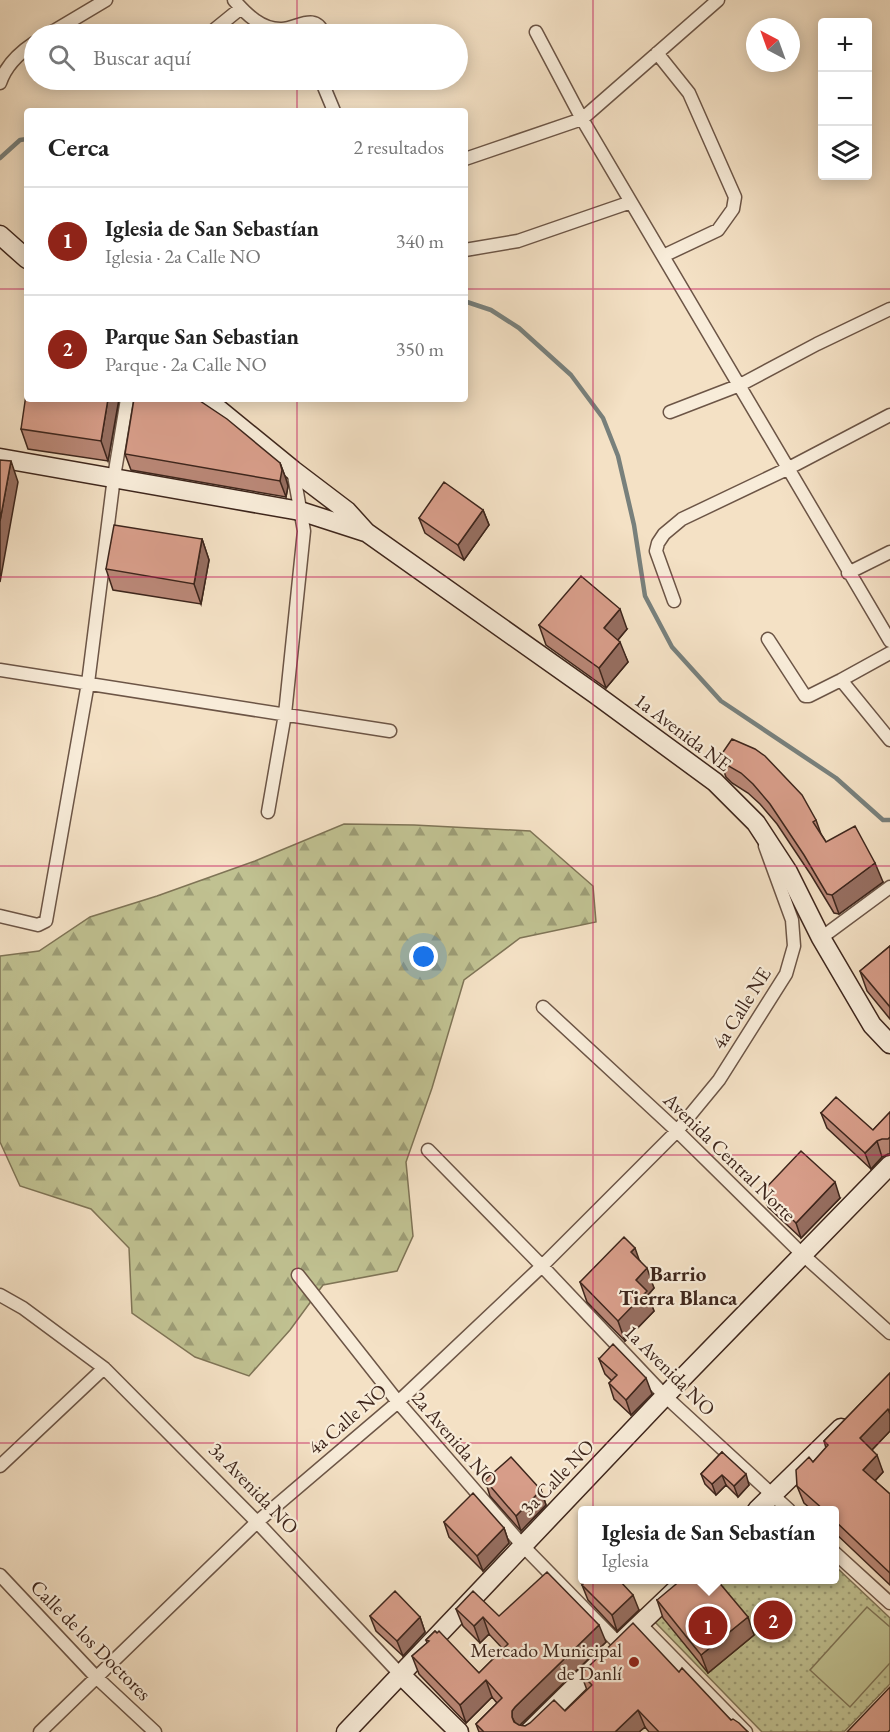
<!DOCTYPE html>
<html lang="es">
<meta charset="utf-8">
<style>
:root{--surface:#fff;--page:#f2f2f2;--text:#222;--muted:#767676;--line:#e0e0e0;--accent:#8f2418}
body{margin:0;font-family:"EB Garamond",serif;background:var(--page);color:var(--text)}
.controls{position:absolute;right:18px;top:18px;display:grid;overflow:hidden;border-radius:6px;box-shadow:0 3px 15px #0003}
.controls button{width:54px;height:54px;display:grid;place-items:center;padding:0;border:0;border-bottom:2px solid var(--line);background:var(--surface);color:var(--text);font:30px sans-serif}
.compass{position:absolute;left:746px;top:18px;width:54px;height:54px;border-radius:50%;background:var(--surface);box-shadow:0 3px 15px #0003;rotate:319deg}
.you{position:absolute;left:424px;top:957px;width:21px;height:21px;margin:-15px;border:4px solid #fff;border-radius:50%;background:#1a73e8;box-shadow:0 0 0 9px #1a73e833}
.badge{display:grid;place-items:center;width:39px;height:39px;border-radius:50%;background:var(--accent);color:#fff;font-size:20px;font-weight:700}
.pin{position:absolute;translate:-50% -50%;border:3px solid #fff;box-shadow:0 2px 6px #0006}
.popup{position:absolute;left:578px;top:1506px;width:261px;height:78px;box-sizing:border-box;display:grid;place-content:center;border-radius:6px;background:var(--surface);filter:drop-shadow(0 2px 4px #0005);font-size:20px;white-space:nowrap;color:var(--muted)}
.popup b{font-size:22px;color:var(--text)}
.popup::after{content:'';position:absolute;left:50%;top:100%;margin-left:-12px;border:12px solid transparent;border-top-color:var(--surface)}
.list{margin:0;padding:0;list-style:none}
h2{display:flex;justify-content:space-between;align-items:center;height:78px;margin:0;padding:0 24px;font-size:26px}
h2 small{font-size:20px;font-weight:400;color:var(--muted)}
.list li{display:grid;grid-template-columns:39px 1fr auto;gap:18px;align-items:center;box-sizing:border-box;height:108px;padding:0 24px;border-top:2px solid var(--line)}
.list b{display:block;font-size:22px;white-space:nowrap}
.list p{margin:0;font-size:20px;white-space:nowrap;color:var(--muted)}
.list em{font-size:20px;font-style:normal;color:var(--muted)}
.icon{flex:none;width:33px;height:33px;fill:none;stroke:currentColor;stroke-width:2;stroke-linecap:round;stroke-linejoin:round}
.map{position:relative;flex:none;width:890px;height:1732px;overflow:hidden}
.search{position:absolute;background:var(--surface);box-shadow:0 3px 15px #0003;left:24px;top:24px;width:444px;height:66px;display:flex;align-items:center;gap:15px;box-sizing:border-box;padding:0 21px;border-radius:33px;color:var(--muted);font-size:22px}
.panel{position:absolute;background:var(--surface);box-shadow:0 3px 15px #0003;left:24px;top:108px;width:444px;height:294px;border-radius:6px}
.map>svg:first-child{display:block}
.forest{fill:url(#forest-firs);stroke:#7f7456;stroke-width:1.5}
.park{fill:url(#park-dots);stroke:#7f7456;stroke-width:1.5}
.garden{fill:#c0c191;stroke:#7f7456;stroke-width:1.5}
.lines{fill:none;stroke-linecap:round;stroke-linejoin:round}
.stream{stroke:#78807c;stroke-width:4.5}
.street-casing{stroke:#6c5546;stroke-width:15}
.secondary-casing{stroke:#3e261c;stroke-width:21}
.street{stroke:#f8ecd9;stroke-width:12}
.secondary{stroke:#f8ecd9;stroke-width:18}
.wall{fill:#b98776;stroke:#3e261c;stroke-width:1.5}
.shaded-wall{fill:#966e60;stroke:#3e261c;stroke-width:1.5}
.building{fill:#d79d89;stroke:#3e261c;stroke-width:1.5}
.grid{fill:none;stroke:#c2185b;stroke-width:1.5;stroke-opacity:0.55}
.poi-dot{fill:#8f2418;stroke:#f8ecd9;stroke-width:2}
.labels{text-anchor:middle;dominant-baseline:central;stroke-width:4.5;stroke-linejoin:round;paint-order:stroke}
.street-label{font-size:20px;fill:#3e261c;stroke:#f8ecd9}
.poi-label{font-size:20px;fill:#3e261c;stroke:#f8ecd9;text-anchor:end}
.neighbourhood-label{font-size:21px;font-weight:bold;fill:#3e261c;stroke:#f8ecd9}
</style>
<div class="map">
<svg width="890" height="1732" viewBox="0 0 890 1732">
<defs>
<pattern id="forest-firs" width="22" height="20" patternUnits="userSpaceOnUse" patternTransform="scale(1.5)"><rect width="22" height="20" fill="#c0c191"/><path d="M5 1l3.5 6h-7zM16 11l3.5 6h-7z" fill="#9d9d76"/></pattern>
<pattern id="park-dots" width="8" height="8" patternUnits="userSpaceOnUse" patternTransform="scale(1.5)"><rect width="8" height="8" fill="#c0c191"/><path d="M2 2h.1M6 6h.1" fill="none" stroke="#9d9d76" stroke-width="1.8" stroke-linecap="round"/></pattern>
</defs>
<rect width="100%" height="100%" fill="#f4e1c5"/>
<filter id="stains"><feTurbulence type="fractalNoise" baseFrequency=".00333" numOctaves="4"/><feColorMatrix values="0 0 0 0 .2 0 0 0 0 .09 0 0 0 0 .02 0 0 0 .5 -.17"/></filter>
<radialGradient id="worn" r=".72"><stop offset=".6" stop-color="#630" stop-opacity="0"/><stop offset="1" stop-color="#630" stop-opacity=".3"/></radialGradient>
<path class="forest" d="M344,824L414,825L530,831L593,886L596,922L520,938L464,980L432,1088L406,1162L413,1236L397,1271L323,1285L290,1330L249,1376L195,1357L132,1313L129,1248L91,1209L20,1186L0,1142V956L39,951L90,917L157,896L255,861Z"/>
<path class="park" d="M834,1565L890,1618V1684L844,1732H762L655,1622L698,1580H834Z"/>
<path class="garden" d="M867,1607L890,1627V1663L850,1707L810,1670Z"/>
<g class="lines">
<path class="stream" d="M0,158L20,140L27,139
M465,303L467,302L491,310L519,328L571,375L603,418L618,456L634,525L645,596L672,647L721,701L836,778L883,820H890"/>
<defs>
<path id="street" d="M234,0C246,14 262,30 282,29C298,28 315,12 324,34
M536,32L582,119L890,641
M49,34L106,0
M209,34L241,8
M657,53L689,93L735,197L733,209L718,230L663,256
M154,80H155
M324,80V87L334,111
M0,83C6,65 19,53 34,43
M465,159L582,119L718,0
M465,250L518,241L631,202
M670,412L740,385L817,344L890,309
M848,573L890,552
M674,601L656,551L658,543L664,534L682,519L787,469L890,415
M768,639L805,696H809L841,680
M890,653L841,680L890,740
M0,670L390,731
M268,812L285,714L304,531L293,470
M0,916L38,925L46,921L88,683L114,477L127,399
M821,938L890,887
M543,1007L677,1131L802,1254L890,1333
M428,1150L542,1266L665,1396L789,1510
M298,1275L398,1402L523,1546L619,1644
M0,1295L23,1308L104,1368L257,1522L400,1674
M0,1466L104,1368
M834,1552L890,1603
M0,1575L96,1677L155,1732
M640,1624L746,1732
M40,1732L257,1522L398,1402L542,1266L677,1131L719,1080L786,974L794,946L792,920L765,846"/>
<path id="secondary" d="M0,235L27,259
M206,399L293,470L347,511L366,532L595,694L715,782L756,823L788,872L821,938L872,1025L890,1044
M0,458L300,511L365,532
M757,1510L841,1428
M620,1643L686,1580
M400,1674L459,1732
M346,1732L665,1396L890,1165
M529,1732L600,1662"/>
</defs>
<use href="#street" class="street-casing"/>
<use href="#secondary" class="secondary-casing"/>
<use href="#street" class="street"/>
<use href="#secondary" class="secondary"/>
</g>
<path class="wall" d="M119,399L108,461L28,449L21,429Z
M125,454L280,463L286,479L288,486L286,497L131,470Z
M483,510L489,525L464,560L425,533L419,518Z
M202,539L209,560L201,604L113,590L106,569Z
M539,625L627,629L618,640L628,662L606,688L546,645Z
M719,758L816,820L821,834L826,842L883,882L839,914L834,913L811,875L777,824L760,804L748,793L732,783L726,777Z
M890,946V1019L867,991L860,971Z
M890,1112V1154H888L882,1157L871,1169L827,1128L821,1113L873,1130Z
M763,1191L840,1198L801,1238L768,1207Z
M640,1261L654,1288L648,1295L654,1311L625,1341L587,1302L580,1282Z
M599,1359L652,1394L631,1415L614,1399L609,1383L612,1381L605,1374Z
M890,1373V1431L872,1450L883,1472L875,1481L890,1494V1585L834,1532V1510H812L804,1503L797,1486L813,1462L826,1448L824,1441Z
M722,1452L749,1485L738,1497L726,1485L716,1495L705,1484L701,1474Z
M485,1480L541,1490L546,1505L521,1531L490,1496Z
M444,1522L504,1528L509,1543L483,1571L449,1537Z
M582,1585L639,1610L617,1631L588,1600Z
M657,1600L754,1635L708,1673L663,1618Z
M456,1609L499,1616L606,1642L520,1725L525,1726L565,1711L587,1690L581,1674L679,1672L731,1720L748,1732H649L645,1727L639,1732H479L476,1724L497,1703L492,1697L466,1723L419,1674L412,1656L427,1643L426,1640L435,1631L479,1673L503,1649L489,1634L480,1643L463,1626Z
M370,1616L420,1617L425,1632L403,1656L376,1631Z"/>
<path class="shaded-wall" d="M108,399H119L108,461L101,441Z
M11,461L18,482L0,582V521Z
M280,463L286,479L288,486L286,497L280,481Z
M483,510L489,525L464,560L458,545Z
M202,539L209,560L201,604L194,584Z
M620,609L627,629L611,648L604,628Z
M620,642L628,662L606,688L599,668Z
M875,863L883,882L839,914L832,895Z
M877,1141L882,1157L871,1169L865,1153Z
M835,1182L840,1198L801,1238L796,1223Z
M635,1248L642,1268L631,1252Z
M647,1268L654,1288L648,1295L654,1311L625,1341L618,1321L636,1280Z
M646,1378L652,1394L631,1415L626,1400Z
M888,1409L890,1414V1431L866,1456L860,1438Z
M877,1455L883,1472L869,1487L863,1470Z
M746,1474L749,1485L738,1497L734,1486Z
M722,1475L726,1485L716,1495L712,1484Z
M541,1490L546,1505L521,1531L516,1516Z
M504,1528L509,1543L483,1571L477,1556Z
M633,1595L639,1610L617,1631L612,1615Z
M420,1617L425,1632L403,1656L397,1641Z
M483,1617L489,1634L480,1643L474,1626Z
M748,1617L754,1635L708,1673L701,1655Z
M599,1625L606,1642L521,1724L518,1728L512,1717V1711L515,1707Z
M486,1680L492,1697L466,1723L460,1705Z
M638,1710L645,1727L639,1732H615Z"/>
<path class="building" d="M27,388V399H108L101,441L21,429Z
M134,399H197L227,419L280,463L282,470L280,481L125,454Z
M0,460L11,461L0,521Z
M444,482L483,510L458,545L419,518Z
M114,525L202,539L194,584L106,569Z
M581,576L620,609L604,628L620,642L599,668L539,625Z
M732,739L755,749L765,756L802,795L816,820L813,822L826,842L855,826L875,863L832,895L827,894L804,855L770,804L753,784L741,773L725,764L719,758Z
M890,946V1007L860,971Z
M836,1097L873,1130L890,1112V1137L888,1139H882L877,1141L865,1153L821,1113Z
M801,1151L835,1182L796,1223L763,1191Z
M624,1237L635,1248L631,1252L647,1268L636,1280L647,1291L618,1321L580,1282Z
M613,1344L646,1378L626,1400L609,1383L617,1375L599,1359Z
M890,1373V1411L888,1409L860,1438L877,1455L863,1470L890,1494V1573L834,1520V1510H824L797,1486L796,1470L809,1457L813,1462L828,1445L824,1441Z
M722,1452L746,1474L734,1486L722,1475L712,1484L701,1474Z
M511,1457L541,1490L516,1516L485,1480Z
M473,1493L504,1528L477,1556L444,1522Z
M547,1572L599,1625L515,1707L512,1711V1717L514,1722L519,1725L525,1726L530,1723L554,1700L565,1711L592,1685L581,1674L633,1623L679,1672L682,1668L731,1720L733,1719L739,1723L748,1732H659L638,1710L615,1732H484L476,1724L502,1698L486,1680L460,1705L412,1656L429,1641L426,1640L435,1631L437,1633L439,1631L479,1673L508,1644L483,1617L474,1626L456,1609L473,1591L499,1616Z
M588,1580H619L633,1595L612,1615L582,1585Z
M681,1580H717L748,1617L701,1655L657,1600Z
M395,1591L420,1617L397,1641L370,1616Z
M890,1687V1730L888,1732H847Z"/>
<path class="grid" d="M297,0V34M593,0V1732M297,80V111M0,289H27M465,289H890M297,399V1732M0,577H890M0,866H890M0,1155H890M0,1443H890"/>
<circle class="poi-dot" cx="634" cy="1662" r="6"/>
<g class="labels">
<g class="street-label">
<text transform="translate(683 732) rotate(37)">1a Avenida NE</text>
<text transform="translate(741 1008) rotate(-58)">4a Calle NE</text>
<text transform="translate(730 1157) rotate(44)">Avenida Central Norte</text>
<text transform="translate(670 1370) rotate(45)">1a Avenida NO</text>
<text transform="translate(347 1419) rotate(-41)">4a Calle NO</text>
<text transform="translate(455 1439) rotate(49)">2a Avenida NO</text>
<text transform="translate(557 1477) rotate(-46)">3a Calle NO</text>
<text transform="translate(254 1488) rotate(46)">3a Avenida NO</text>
<text transform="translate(91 1640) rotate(45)">Calle de los Doctores</text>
</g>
<g class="poi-label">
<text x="622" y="1650">Mercado Municipal<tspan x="622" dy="23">de Danlí</tspan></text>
</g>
<g class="neighbourhood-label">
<text x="678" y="1273">Barrio<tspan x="678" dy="24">Tierra Blanca</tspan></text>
</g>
</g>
<rect width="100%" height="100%" filter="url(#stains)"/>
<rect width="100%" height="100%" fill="url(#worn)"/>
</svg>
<div class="controls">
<button>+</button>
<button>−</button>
<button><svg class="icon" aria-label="layers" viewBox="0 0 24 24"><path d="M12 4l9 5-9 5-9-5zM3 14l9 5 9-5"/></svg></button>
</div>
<svg class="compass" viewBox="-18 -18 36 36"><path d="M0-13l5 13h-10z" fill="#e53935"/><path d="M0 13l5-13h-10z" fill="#767676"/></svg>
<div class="you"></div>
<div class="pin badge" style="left:708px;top:1626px">1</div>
<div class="popup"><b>Iglesia de San Sebastían</b>Iglesia</div>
<div class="pin badge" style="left:773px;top:1620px">2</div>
<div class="search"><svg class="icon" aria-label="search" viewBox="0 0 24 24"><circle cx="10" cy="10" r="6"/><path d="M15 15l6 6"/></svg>Buscar aquí</div>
<section class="panel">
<h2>Cerca<small>2 resultados</small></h2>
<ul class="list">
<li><span class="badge">1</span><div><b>Iglesia de San Sebastían</b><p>Iglesia · 2a Calle NO</p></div><em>340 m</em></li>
<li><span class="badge">2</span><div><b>Parque San Sebastian</b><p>Parque · 2a Calle NO</p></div><em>350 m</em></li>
</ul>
</section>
</div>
